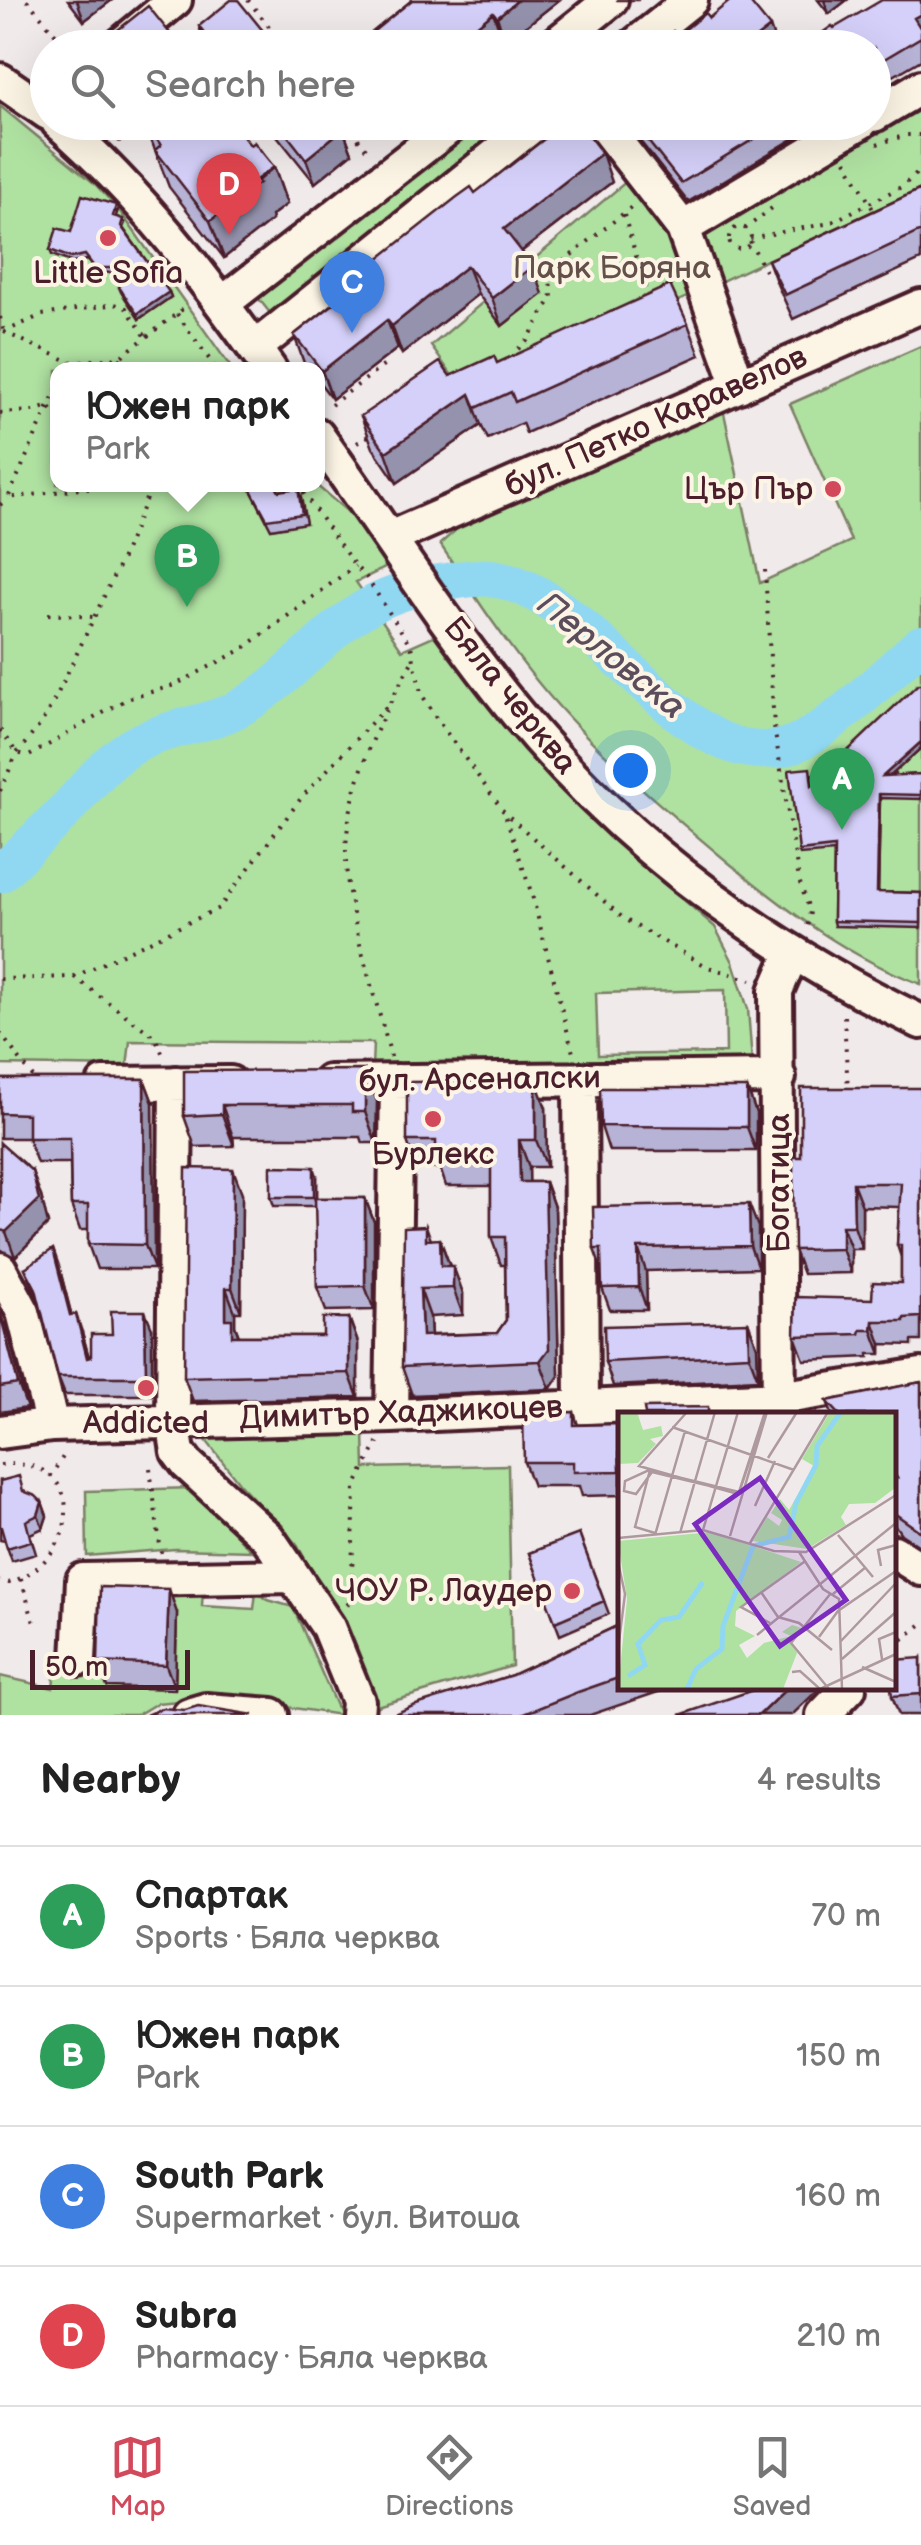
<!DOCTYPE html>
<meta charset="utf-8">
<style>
:root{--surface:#fff;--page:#f2f2f2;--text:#222;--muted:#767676;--line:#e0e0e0;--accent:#d1495b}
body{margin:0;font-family:"Balsamiq Sans",sans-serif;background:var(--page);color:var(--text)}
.scale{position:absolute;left:30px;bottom:25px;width:160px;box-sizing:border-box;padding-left:10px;border:5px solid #4a1f2b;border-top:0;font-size:28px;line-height:35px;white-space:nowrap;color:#4a1f2b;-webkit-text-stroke:8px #fcf5e5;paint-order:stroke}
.you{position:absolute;left:630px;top:770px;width:35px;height:35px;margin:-25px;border:8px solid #fff;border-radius:50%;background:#1a73e8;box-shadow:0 0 0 15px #1a73e833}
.badge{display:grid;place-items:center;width:65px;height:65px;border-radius:50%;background:var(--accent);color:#fff;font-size:32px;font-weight:700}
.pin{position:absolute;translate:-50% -82px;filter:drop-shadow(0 2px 5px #0008)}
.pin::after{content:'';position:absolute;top:52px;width:35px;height:30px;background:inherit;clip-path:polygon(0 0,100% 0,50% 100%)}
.popup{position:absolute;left:50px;top:362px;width:275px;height:130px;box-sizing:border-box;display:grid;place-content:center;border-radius:20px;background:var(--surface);filter:drop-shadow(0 2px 8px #0005);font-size:32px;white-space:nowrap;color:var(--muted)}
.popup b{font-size:38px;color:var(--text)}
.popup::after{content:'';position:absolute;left:50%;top:100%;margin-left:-20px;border:20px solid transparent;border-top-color:var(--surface)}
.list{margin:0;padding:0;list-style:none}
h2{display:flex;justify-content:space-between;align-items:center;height:130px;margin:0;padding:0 40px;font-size:42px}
h2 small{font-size:32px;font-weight:400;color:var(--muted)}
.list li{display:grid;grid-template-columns:65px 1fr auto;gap:30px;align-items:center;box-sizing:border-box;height:140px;padding:0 40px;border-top:2px solid var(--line)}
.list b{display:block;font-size:38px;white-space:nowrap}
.list p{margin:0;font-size:32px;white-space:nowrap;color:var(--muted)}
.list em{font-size:32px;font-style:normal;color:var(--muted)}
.icon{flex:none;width:55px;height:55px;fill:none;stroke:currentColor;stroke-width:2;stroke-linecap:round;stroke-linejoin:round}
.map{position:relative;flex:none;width:921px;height:1715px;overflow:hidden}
.search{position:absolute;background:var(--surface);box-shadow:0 10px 40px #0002;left:30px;right:30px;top:30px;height:110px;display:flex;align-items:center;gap:25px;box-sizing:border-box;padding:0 35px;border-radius:55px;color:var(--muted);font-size:38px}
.sheet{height:690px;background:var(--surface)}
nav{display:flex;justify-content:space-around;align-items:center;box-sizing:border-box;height:140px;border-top:2px solid var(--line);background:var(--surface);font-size:28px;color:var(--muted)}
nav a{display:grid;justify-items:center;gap:5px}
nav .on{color:var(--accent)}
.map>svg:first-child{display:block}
.green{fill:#afe1a1;stroke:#7c8066;stroke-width:2.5;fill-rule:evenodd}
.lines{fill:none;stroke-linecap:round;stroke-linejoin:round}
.river{stroke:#90d8f2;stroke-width:38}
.minor-casing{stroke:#4a1f2b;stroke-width:40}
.path{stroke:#4a1f2b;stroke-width:4;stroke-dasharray:2.5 8;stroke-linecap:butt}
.minor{stroke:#fcf5e5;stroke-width:32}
.tram{stroke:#4a1f2b;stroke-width:2.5}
.wall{fill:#b7b3d6;stroke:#4a1f2b;stroke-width:2.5}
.shaded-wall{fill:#9592ae;stroke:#4a1f2b;stroke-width:2.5}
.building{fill:#d5d0f9;stroke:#4a1f2b;stroke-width:2.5}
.poi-dot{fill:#d1495b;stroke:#fcf5e5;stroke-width:4}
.labels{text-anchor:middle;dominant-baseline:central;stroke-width:8;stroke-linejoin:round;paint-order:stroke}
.park-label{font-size:32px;fill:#635048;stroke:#fcf5e5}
.poi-label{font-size:32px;fill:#4a1f2b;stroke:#fcf5e5}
.street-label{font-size:32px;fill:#4a1f2b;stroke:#fcf5e5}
.water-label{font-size:35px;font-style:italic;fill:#5c4d5d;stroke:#fcf5e5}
.inset-river{fill:none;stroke:#90d8f2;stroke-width:5}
.inset-road{fill:none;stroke:#ae999e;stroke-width:2.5}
.view{fill:#7b2cbf;fill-opacity:0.15;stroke:#7b2cbf;stroke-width:5}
.inset-edge{fill:none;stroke:#4a1f2b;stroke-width:5}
</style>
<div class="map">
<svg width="921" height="1715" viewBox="0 0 921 1715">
<rect width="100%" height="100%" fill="#f0eaeb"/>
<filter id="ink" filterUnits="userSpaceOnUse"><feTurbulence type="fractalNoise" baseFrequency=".01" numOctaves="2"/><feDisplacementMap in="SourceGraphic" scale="20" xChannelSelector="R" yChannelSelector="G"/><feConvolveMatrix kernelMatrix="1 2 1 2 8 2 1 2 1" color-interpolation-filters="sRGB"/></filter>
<g filter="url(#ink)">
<path class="green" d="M0,106L94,183L119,210L232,369L57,370V484L316,485L354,517L387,567L356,582L402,650L440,633L503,722L554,779L601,828L715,927L733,962L748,1009L752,1062L372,1068L373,1043L130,1041L127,1067L0,1065ZM725,990L726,1053L598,1055L596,993Z
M921,110V189L468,398L431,346L628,180L672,239Z
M468,123H524L274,318L251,289Z
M921,346V984C849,958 788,911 729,863C663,808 596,752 541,686C504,641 472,592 440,544L458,528L520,498L723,408L760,583L851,541L790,404Z
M364,1432L365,1468L508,1465L512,1666L370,1708L368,1678L298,1546L240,1484L205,1439Z
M193,1488L251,1551L175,1549L87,1556L86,1491Z
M107,1589H203L202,1606L254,1609L256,1592L268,1600L293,1607L340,1715L267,1704L191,1700L157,1703L137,1715H0V1676L53,1688L55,1668H107Z"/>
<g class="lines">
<path class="river" d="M0,874C22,853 44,832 65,811C87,787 107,760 136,744C170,726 211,725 243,706C288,681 318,638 361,611C385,596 411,588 439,583C455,581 475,576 492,578C603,594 692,797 803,740C844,718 886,674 921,644"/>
<defs>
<path id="minor" d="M117,48L175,0
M551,48L611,0
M631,48L691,0
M0,80L48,113
M874,115L921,87
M58,122C142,195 206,280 270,370
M601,122L683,228L739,386
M683,228L861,122
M223,303L456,122
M255,348L537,122
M317,435C383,527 444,624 516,712C626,847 765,947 921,1022
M390,538L921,306
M580,1079L582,1405
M329,1082L779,1077
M176,1083L173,1421L178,1452L187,1464L268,1538L328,1627L358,1701L357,1715
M104,1084L230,1083
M0,1269L23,1312L52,1425
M779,1415L776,991L792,954
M392,1416L397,1081
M0,1432L52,1425L392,1416L779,1398L921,1375
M894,1552L921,1569
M79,1659L83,1580L293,1576
M189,1715L206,1710L272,1715
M823,1715L849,1688"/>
</defs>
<use href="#minor" class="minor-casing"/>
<path class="path" d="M27,0L67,48
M248,0L286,48
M197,48L208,38
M345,122L370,154
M118,142L142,122
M877,144L907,135H921
M846,160L875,213
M624,215L648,297
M729 238a11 11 0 1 1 22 0a11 11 0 1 1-22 0Z
M745,229L772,208
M750,238L830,223L903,186L921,169
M750,241L765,271
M177,314L217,370
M0,317L4,332L0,334
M4,332L42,315L115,304L126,308L146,337
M4,332L68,361
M518,349L527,341L552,297L549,273L634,205
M119,358L128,370
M65,370L69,362L119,358L188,305
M57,388L8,498L119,484
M331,405L386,364
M0,413L33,411L49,406L57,417
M357,443L371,434
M297,484L355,566L366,577L411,646L421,693L436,718L504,812L624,919L708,967L751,980
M0,505L8,498
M765,570L774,727L799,880L810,912L807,927
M48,614L94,617
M0,730L17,753L29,756L127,699L175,685L243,649L355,566
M0,791L17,753L41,724L57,695L120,563L152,484
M506,817L532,895L573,1053
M74,977L155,1037L165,1059
M0,979L74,977L219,908L302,797L386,707
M844,1016L848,1091
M0,1033L36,1081
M391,1057C377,1000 348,919 346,862C344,792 379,720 413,660
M0,1465C87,1453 86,1556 9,1583L0,1581
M150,1468L161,1553
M50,1477L66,1452
M21,1579L34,1623
M894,1601V1604
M347,1605L351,1601L355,1487L378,1442
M894,1646L921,1625"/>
<use href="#minor" class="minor"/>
<path class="tram" d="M617,0H638"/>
</g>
<path class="wall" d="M68,0H112L84,21Z
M412,0H559L506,42L502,37L490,48H353Z
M818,0H847L829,14Z
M921,0V60L876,86L874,81V48H813L811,41L834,28Z
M199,26L277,48H206Z
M266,122H337L343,129L352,153L315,183Z
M625,122H668L682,140L709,122H821L688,202Z
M145,124L250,145L274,167L287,204L271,216L272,220L224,258L169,187Z
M612,182L521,252L543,294L502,326L478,294L402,354L398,348L332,399L317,379V370H309L304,363L294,335L357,285L354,278Z
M921,189V260L793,319L777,284L768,260Z
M118,210L116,216L125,223L123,228L169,292L171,297L139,319L121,292L119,287L121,284L113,273L96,272L87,260L73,263L52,255L50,250L71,232Z
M688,324L700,355L526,433L522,423L488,439L481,425L397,483L373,448L361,416L450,376L497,363Z
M249,486L279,491L298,488L301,497L306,523L271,529Z
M921,748L890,776L921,774V799L880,798L878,892L921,893V928L834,926L833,921L834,852L800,855L799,851L812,773L813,784Z
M365,1070L377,1101L376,1143H363L361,1137H233L234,1146L195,1147L184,1116Z
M0,1079H144L153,1103L154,1269H97L88,1244V1230H80L71,1205L70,1163H37L28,1138H0Z
M747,1088L756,1113V1151H609L601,1126Z
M921,1088V1341H912V1345L881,1344V1354H869V1357L804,1360L795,1336L872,1299L901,1283V1257L897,1245L899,1207L862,1206V1249H851V1273L803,1274L794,1250L801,1157Z
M546,1108L547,1167H529V1182H545L555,1210L559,1376L550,1389L412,1395L402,1367L426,1226L431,1240L440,1239L450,1266L463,1293V1315L430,1317L431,1335L497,1333L506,1320L505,1265H501L491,1237V1186H446L440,1168L417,1169L407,1141Z
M0,1143L41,1196L48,1224L15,1257L0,1249Z
M317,1176V1198H365L374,1222V1310L326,1311L317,1287L316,1206H274L271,1197Z
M242,1193L241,1312H235V1326L239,1336H323L349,1318L358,1343V1397L193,1401L184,1377Z
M758,1227V1268L646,1271L647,1310H610L602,1288V1271L594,1249Z
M59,1266L71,1314L82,1332L89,1357L112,1334L152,1328V1395H65L58,1377L38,1299L25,1268Z
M0,1313L9,1337L27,1408L0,1412Z
M748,1322L757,1346L758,1379L613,1386L605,1362Z
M921,1382V1547L901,1534L894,1524V1415H832L827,1401Z
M574,1412L578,1425L621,1424V1495L582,1496L579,1486H533L524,1462Z
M0,1481L24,1492L42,1502L47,1516L43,1528L30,1534L36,1554L12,1561L5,1541L0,1540Z
M579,1534L609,1614L560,1635L529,1553Z
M177,1613L175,1689L107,1687L98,1662Z
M621,1624V1688H670L590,1715H392L512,1675Z
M921,1658V1715H899L892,1696Z"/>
<path class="shaded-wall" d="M77,0H112L84,21Z
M518,0H559L506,42L497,17Z
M824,0H847L829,14Z
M493,12L502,37L490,48H450Z
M921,14V36L914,18Z
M770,27L777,47L775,48H743Z
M119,122H135L123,133Z
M379,122H397L383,134Z
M343,129L352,153L315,183L306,159Z
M602,153L612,182L514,257L504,229Z
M274,167L287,204L271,216L272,220L224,258L210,221Z
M467,266L478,294L402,354L392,326Z
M533,266L543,294L502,326L492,298Z
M169,292L171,297L139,319L137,314Z
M387,320L398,348L332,399L322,371Z
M470,394L481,425L397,483L386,452Z
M921,742V748L885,781L883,776Z
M879,794L880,798L878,897L877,892Z
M365,1070L377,1101L376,1143L365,1112Z
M144,1079L153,1103L154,1269L145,1245Z
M536,1081L546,1108L547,1167L536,1140Z
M747,1088L756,1113V1151L747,1127Z
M222,1105L233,1137L234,1146L222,1114Z
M519,1140L529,1167L530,1210L520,1182Z
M314,1167L317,1176V1206L314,1197Z
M233,1169L242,1193L241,1312L232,1288Z
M32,1171L41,1196L48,1224L15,1257L6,1232Z
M545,1182L555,1210L559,1376L550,1389L540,1361Z
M853,1183L862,1206V1249L854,1226Z
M365,1198L374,1222V1310L365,1286Z
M749,1204L758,1227V1268L750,1246Z
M842,1226L851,1249V1273L842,1249Z
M440,1239L450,1267L441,1266Z
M638,1248L646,1271L647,1310L639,1287Z
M53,1249L59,1266L76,1332L70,1315Z
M453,1266L463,1293V1315L453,1288Z
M226,1288L235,1312V1326L241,1343V1360L226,1319Z
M420,1289L430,1317L432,1363L422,1336Z
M145,1311L152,1328V1395L146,1377Z
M0,1313L9,1337L27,1408L18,1384Z
M76,1314L82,1332L93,1375L87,1358Z
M349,1318L358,1343V1397L349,1373Z
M873,1321L881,1344V1354L872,1330Z
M748,1322L757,1346L758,1379L749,1355Z
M42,1502L47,1516L43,1528L38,1515Z
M169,1589L177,1613L175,1689L166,1665Z
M787,1688H820L792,1715H759Z"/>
<path class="building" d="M231,0H238L277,48H216L199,26Z
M412,0H518L497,17L493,12L450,48H353Z
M731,0H748L770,27L743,48H653L673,31L677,36L705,13L709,18Z
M882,0H921V14L914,18L921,29V37L874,65V48H815L811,41L832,26L834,28Z
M148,6L177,42L170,48H95Z
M147,122H233L250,145L254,142L274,167L256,180L259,183L210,221L155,150L161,145L145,124Z
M277,122H337L343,129L306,159Z
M566,122H578L602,153L504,229L533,266L492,298L467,266L392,326L387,320L322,371L294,335L359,284L354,278L457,197L471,187L475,193Z
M633,122H668L682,140L709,122H782L681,183Z
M921,189V231L785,295L768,260Z
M82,195L116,205L113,216L123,219L121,226L169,292L137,314L119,287L121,282L111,268H95L85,255L71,258L50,250L57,228L71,232Z
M670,285L688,324L515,402L511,392L476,408L470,394L386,452L361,416L440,362L450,376L494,356L497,363Z
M251,484H275L279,491L298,488L302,514L267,519L249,486Z
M918,684H921V742L883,776L921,774V795L879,794L877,892L921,893V923L833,921L834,847L799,851L789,770L810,768L812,785Z
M365,1070V1112H352V1105H222V1114L184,1116V1071Z
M0,1079H144L145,1245L88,1244V1205H71L70,1138H28V1114L0,1113Z
M536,1081V1140H519L520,1182H545L549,1349L540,1361L402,1367L404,1227L426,1226V1240L440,1239L441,1266H453V1288L420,1289L422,1336L497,1333L506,1320L505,1237H491V1158L436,1159V1141H407V1082Z
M600,1088H747V1127L601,1126Z
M801,1088H921V1317L904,1318V1321H873L872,1330H861L860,1334L795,1336L796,1297L872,1299L873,1282L901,1283V1245H897L901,1183H853L854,1226H842V1249L794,1250L793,1157H801Z
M0,1143L32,1171L39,1200L6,1232L0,1229Z
M271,1166L314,1167V1197H271Z
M186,1168L233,1169L232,1288H226V1319H232V1336H323V1318H349V1373L184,1377Z
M315,1198H365V1286L317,1287Z
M749,1204L750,1246L638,1248L639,1287L602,1288L601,1249H594L593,1207Z
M53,1249L70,1315L76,1314L87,1358L91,1357V1334H112L111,1311H145L146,1377H58L36,1289L25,1268Z
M0,1313L18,1384L0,1387Z
M748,1322L749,1355L605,1362L604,1326Z
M921,1382V1532L894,1513V1479L897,1478L894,1474V1415H840L827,1401Z
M708,1407V1415H645L644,1408Z
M574,1412V1425L621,1424V1444H619L620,1471L573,1472V1462H524L523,1413Z
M19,1476L23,1491L36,1496L42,1502L38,1515L26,1521L31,1541L7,1548L1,1527H0V1481Z
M579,1534L604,1601L555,1622L529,1553Z
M100,1587L169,1589L166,1665L98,1662Z
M621,1624V1677L578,1692L521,1715H392L413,1706L512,1675Z
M921,1658V1694L892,1696L891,1688H894V1660Z
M759,1688H787L759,1715H680Z
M198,1706L254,1715H146L162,1708L185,1710Z"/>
</g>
<g class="poi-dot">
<circle cx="108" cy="238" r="10"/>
<circle cx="833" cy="489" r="10"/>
<circle cx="433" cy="1119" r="10"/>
<circle cx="146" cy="1388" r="10"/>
<circle cx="572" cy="1591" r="10"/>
</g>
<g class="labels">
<g class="park-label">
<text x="612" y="268">Парк Боряна</text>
</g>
<g class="poi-label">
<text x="108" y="273">Little Sofia</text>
<text x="813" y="489" text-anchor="end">Цър Пър</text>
<text x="433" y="1154">Бурлекс</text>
<text x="146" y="1423">Addicted</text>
<text x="552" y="1591" text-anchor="end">ЧОУ Р. Лаудер</text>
</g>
<g class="street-label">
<text transform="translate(656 422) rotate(-24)">бул. Петко Каравелов</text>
<text transform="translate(510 696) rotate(51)">Бяла черква</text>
<text transform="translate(480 1080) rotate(-1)">бул. Арсеналски</text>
<text transform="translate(779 1183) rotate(-90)">Богатица</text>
<text transform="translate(401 1413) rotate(-2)">Димитър Хаджикоцев</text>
</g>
<g class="water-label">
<text transform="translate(611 656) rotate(39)">Перловска</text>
</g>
</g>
<g transform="translate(618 1412)">
<rect width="278" height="278" fill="#f0eaeb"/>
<path d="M0,0H19L25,18L43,14L45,24L32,27L38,32L20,51L0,52ZM212,0H277V76L257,91L231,92L223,105L228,113L189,137L135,129L149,105L161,114L164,108L153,101L162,87L171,98L196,54L184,47ZM93,120L183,150L118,199L117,214L137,224L121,233L129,246L146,231L173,224L164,220L174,213L187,217L172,228L179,241L165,277H0L9,187L0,129Z" fill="#afe1a1"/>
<path class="inset-river" d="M10,264L27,253L20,232L43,208L61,205L85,170M69,277L78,257L104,237L105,214L135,134L171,125L178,91L198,53L199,34L223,0"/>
<path class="inset-road" d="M69,0L21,54L120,82M147,0L121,80L31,58L7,69L6,79L18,82L34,60L121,81L148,0M54,15L176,58M150,46L179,0M32,58L17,115L37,121M137,94L157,49M85,118L120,0M62,121L97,0M37,123L67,19M220,123L255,165M112,124L149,0M0,126L85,118L156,139L188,140L278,83M132,131L210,0M181,140L205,177L221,187L224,277M0,150L7,182L0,237M263,154L260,138L278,133M143,180L160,205M215,182L248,155M160,205L181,211L214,238M152,211L123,195L186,150M139,223L278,111M201,225L220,199L278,159M223,229L278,171M224,247L278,200M264,247L261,227L278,220M244,255L278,270M174,260L182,259L202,277L278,242M211,277L173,231L213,181"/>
<path class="view" d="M142,66L228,188L162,234L77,112Z"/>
<rect width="278" height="278" class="inset-edge"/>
</g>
</svg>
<div class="scale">50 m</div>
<div class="you"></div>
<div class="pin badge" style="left:842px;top:830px;background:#2e9e5b">A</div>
<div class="pin badge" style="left:187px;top:607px;background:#2e9e5b">B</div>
<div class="popup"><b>Южен парк</b>Park</div>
<div class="pin badge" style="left:352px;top:333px;background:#3f7fe0">C</div>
<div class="pin badge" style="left:229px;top:235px;background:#e0444e">D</div>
<div class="search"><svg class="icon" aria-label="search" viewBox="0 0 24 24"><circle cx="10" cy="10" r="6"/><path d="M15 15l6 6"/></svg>Search here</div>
</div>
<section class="sheet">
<h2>Nearby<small>4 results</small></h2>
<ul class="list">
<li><span class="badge" style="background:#2e9e5b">A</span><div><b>Спартак</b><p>Sports · Бяла черква</p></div><em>70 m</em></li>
<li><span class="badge" style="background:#2e9e5b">B</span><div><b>Южен парк</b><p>Park</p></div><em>150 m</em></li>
<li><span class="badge" style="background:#3f7fe0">C</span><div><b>South Park</b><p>Supermarket · бул. Витоша</p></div><em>160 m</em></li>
<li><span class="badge" style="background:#e0444e">D</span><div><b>Subra</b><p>Pharmacy · Бяла черква</p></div><em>210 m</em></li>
</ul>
</section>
<nav>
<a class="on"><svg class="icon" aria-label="map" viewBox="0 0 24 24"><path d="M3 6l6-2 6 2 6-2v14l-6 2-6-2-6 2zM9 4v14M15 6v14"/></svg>Map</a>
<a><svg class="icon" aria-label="directions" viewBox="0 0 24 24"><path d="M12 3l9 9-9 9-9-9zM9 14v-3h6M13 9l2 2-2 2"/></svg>Directions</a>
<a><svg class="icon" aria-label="saved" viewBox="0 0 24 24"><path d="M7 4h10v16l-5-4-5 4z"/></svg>Saved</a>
</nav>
